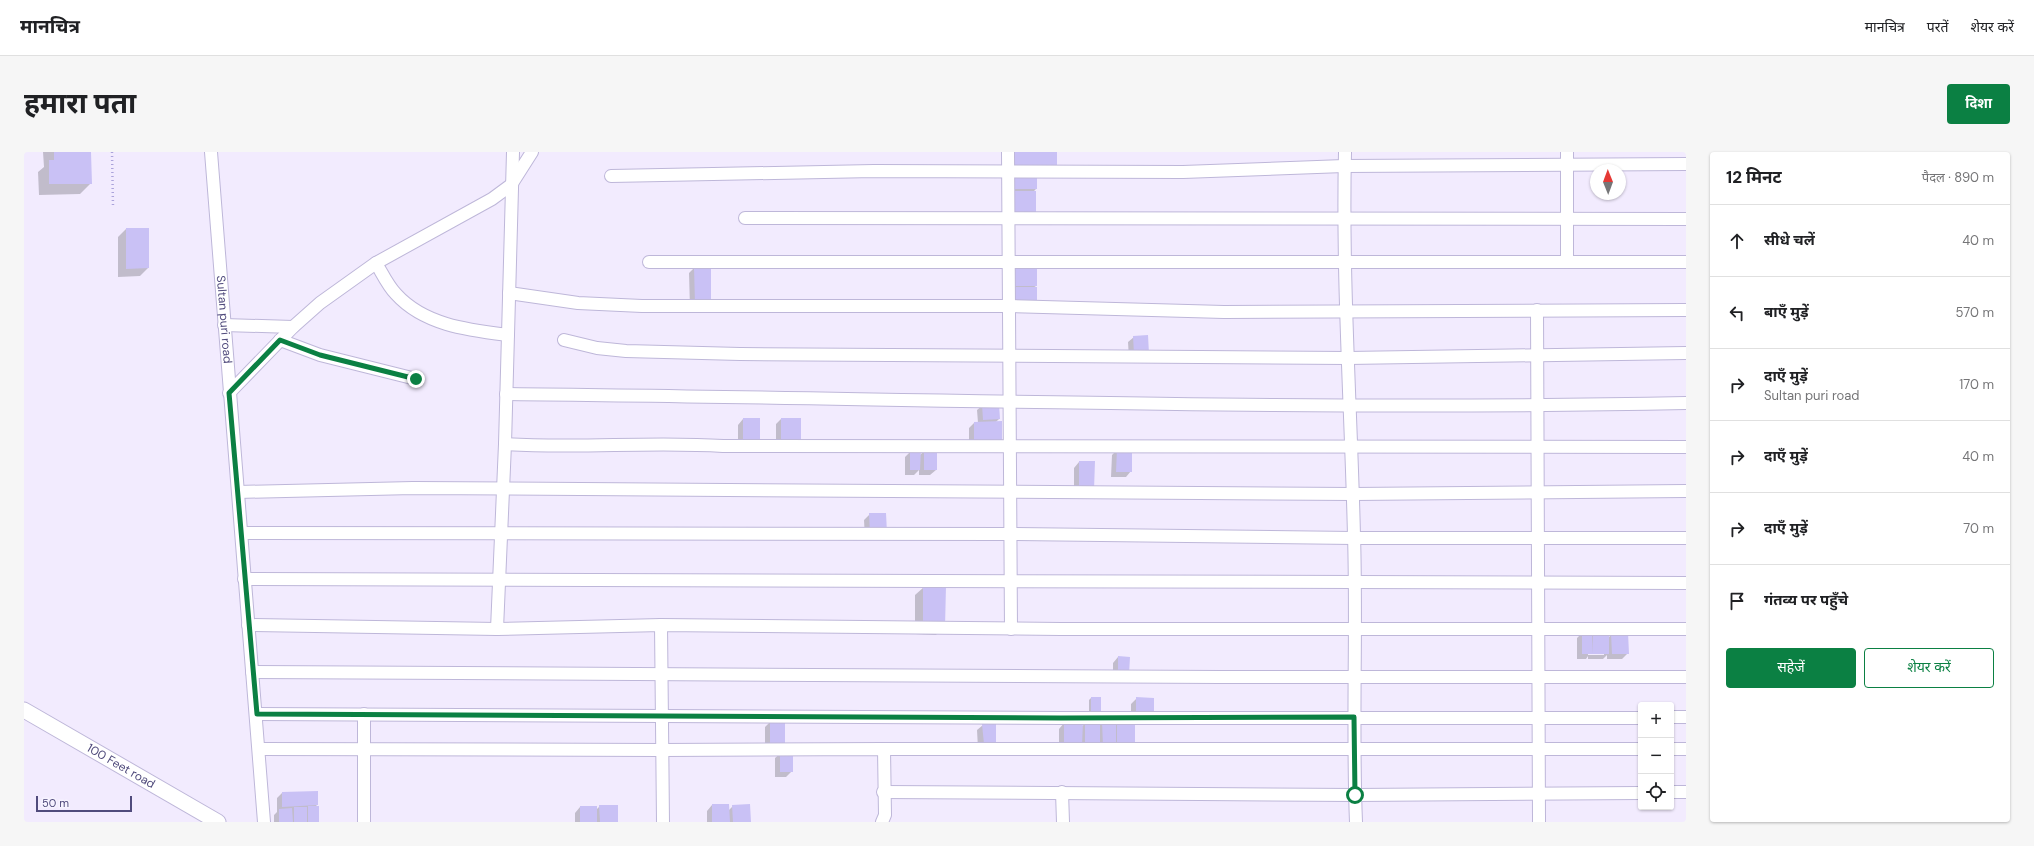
<!DOCTYPE html>
<html lang="hi">
<meta charset="utf-8">
<style>
:root{--surface:#fff;--page:#f6f6f6;--text:#202124;--muted:#757577;--line:#e0e0e0;--accent:#0b8043}
body{margin:0;font-family:"DM Sans","Noto Sans Devanagari",sans-serif;background:var(--page);color:var(--text)}
.controls{position:absolute;right:12px;bottom:12px;display:grid;overflow:hidden;border-radius:4px;box-shadow:0 1px 3px #0004}
.controls button{width:36px;height:36px;display:grid;place-items:center;padding:0;border:0;border-bottom:1px solid var(--line);background:var(--surface);color:var(--text);font:20px sans-serif}
.compass{position:absolute;left:1566px;top:12px;width:36px;height:36px;border-radius:50%;background:var(--surface);box-shadow:0 1px 3px #0004;rotate:359deg}
.scale{position:absolute;left:12px;bottom:10px;width:96px;box-sizing:border-box;padding-left:4px;border:2px solid #504b7c;border-top:0;font-size:11px;line-height:14px;white-space:nowrap;color:#504b7c;-webkit-text-stroke:3px #f7f3ff;paint-order:stroke}
.stop{position:absolute;width:12px;height:12px;margin:-9px;border:3px solid #0b8043;border-radius:50%;background:#fff}
.stop.end{background:#0b8043;border-color:#fff;box-shadow:0 1px 4px #0008}
.list{margin:0;padding:0;list-style:none}
h2{display:flex;justify-content:space-between;align-items:center;height:52px;margin:0;padding:0 16px;font-size:17px}
h2 small{font-size:13px;font-weight:400;color:var(--muted)}
.list li{display:grid;grid-template-columns:26px 1fr auto;gap:12px;align-items:center;box-sizing:border-box;height:72px;padding:0 16px;border-top:1px solid var(--line)}
.list b{display:block;font-size:15px;white-space:nowrap}
.list p{margin:0;font-size:13px;white-space:nowrap;color:var(--muted)}
.list em{font-size:13px;font-style:normal;color:var(--muted)}
.actions{display:flex;gap:8px;padding:12px 16px}
.actions a{flex:1;padding:9px 0;border:1px solid var(--accent);border-radius:4px;text-align:center;font-size:14px;color:var(--accent)}
.actions .main{background:var(--accent);color:#fff}
.icon{flex:none;width:22px;height:22px;fill:none;stroke:currentColor;stroke-width:2;stroke-linecap:round;stroke-linejoin:round}
.map{position:relative;flex:none;width:1662px;height:670px;overflow:hidden;border-radius:4px}
header{display:flex;align-items:center;gap:24px;box-sizing:border-box;height:56px;padding:0 20px;background:var(--surface);border-bottom:1px solid var(--line)}
header strong{font-size:19px}
nav{display:flex;gap:22px;margin-inline-start:auto;font-size:14px}
.intro{display:flex;align-items:center;justify-content:space-between;box-sizing:border-box;height:96px;padding:0 24px}
h1{margin:0;font-size:28px}
.button{padding:10px 18px;border-radius:4px;background:var(--accent);color:#fff;font-size:14px;font-weight:700}
main{display:flex;gap:24px;padding:0 24px}
aside{flex:1;background:var(--surface);border-radius:4px;box-shadow:0 1px 3px #0004}
.map>svg:first-child{display:block}
.shadow{fill:#0003;fill-rule:evenodd}
.building{fill:#c9c1f5}
.lines{fill:none;stroke-linecap:round;stroke-linejoin:round}
.minor-casing{stroke:#beb7d9;stroke-width:14}
.tertiary-casing{stroke:#beb7d9;stroke-width:17}
.path{stroke:#aba3db;stroke-width:2.5;stroke-dasharray:1 3;stroke-linecap:butt}
.minor{stroke:#fff;stroke-width:12}
.tertiary{stroke:#fff;stroke-width:15}
.route{stroke:#0b8043;stroke-width:5}
.labels{text-anchor:middle;dominant-baseline:central;stroke-width:3;stroke-linejoin:round;paint-order:stroke}
.street-label{font-size:12px;fill:#504b7c;stroke:#f7f3ff}
</style>
<header>
<strong>मानचित्र</strong>
<nav><a>मानचित्र</a><a>परतें</a><a>शेयर करें</a></nav>
</header>
<div class="intro"><h1>हमारा पता</h1><a class="button">दिशा</a></div>
<main>
<div class="map">
<svg width="1662" height="670" viewBox="0 0 1662 670">
<rect width="100%" height="100%" fill="#f2ebfe"/>
<path class="shadow" d="M19,0H66L67,31L56,42L15,43L14,20L20,15Z
M991,24L1012,37L1009,40L1011,61L986,65V30Z
M102,77L124,116L116,124L94,125V85Z
M670,116L681,157H666L665,121Z
M985,120L1012,134L1009,136L985,139Z
M1123,184L1105,207L1104,190L1110,185Z
M959,253L975,267L945,296V276L950,271H954L953,258Z
M719,267L735,288L730,293H714V273Z
M757,267H776L752,294V272Z
M1093,298L1107,319L1102,325H1087L1088,303Z
M887,299L895,304L900,299L912,318L906,323H895V318L890,323H881V305Z
M1055,310L1064,343H1050V316Z
M846,362H861L841,387L840,368Z
M900,435L920,474L912,483L891,482V443Z
M1558,481H1570L1584,486L1588,482L1604,501L1598,507H1583V503L1579,507H1564V504L1562,507H1553V486ZM1564,501H1580V503H1564Z
M1094,505H1105L1089,528V511Z
M1067,546L1074,564H1065V548Z
M1113,546L1129,564L1110,569V593L1035,598V577L1040,571L1057,575L1062,571L1075,573L1079,570L1107,571V552Z
M746,570L755,600H741V575Z
M959,573L971,591L954,597L953,578Z
M757,601L768,619L762,625H751V606Z
M293,640V653L291,655L294,670H250V663L253,660V646L258,641Z
M688,653L705,658L709,654L726,670H683V659Z
M576,654L593,670H551V661L556,655H572V658Z"/>
<path class="building" d="M30,0H67L68,32H25V8H30Z
M990,0H1033V14H991Z
M991,23H1013V37H991Z
M991,39H1012V61L990,60Z
M102,76H125V116L102,117Z
M687,114V152H671L670,115Z
M990,114H1013V134H990Z
M990,135H1013V154H989Z
M1124,183L1125,202H1110L1109,184Z
M958,252H975L976,267L959,268Z
M719,266H736V288H719Z
M757,266H777V289H757Z
M978,269V290L950,291V270Z
M1093,297H1108V320H1092Z
M886,298L897,299L896,318H886Z
M900,298H913V318H900Z
M1055,309H1071L1070,338H1055Z
M845,361H862L863,381L846,382Z
M899,434H922L921,475L899,474Z
M1558,480H1568L1569,502H1558Z
M1569,480H1585V502H1569Z
M1604,480L1605,502H1588L1587,481Z
M1094,504L1106,505L1105,523H1094Z
M1067,545H1077V562H1067Z
M1112,545L1130,546V565L1112,564Z
M1092,568V594H1079L1078,569Z
M746,569H761V595H746Z
M1093,569L1111,570V593H1093Z
M1040,570H1059L1058,593H1040Z
M1061,570H1076V593H1061Z
M972,571V591L960,592L958,572Z
M756,600H769V620H756Z
M294,639V653L258,655V640Z
M688,652H705L706,670H688Z
M726,652L727,670H709L708,653Z
M575,653H594V670H576Z
M284,654H295V670H284Z
M556,654H573V670H556Z
M270,655H283V670H270Z
M268,656L269,670H255V657Z"/>
<g class="lines">
<defs>
<g id="minor">
<path id="s1" d="M187,0L240,670"/>
<path d="M984,0L987,477"/>
<path d="M1321,0C1318,128 1327,256 1330,384C1333,479 1328,575 1332,670"/>
<path d="M587,24L850,19L1159,20L1320,14L1662,12"/>
<path d="M721,66L1662,67"/>
<path d="M625,110H1662"/>
<path d="M1543,110V0"/>
<path d="M352,111C358,121 364,134 372,142C400,173 444,178 484,183"/>
<path d="M485,141L554,151L618,154H985L1200,160L1662,158"/>
<path d="M1513,158L1515,670"/>
<path d="M200,173L269,175"/>
<path d="M256,188L296,203L392,227"/>
<path d="M540,188L573,196L602,199L716,202L1324,206L1662,201"/>
<path d="M205,241L269,175L296,151L352,111L468,47L487,33L508,0"/>
<path d="M482,242C875,246 1269,259 1662,251"/>
<path d="M481,292C554,297 626,289 699,294L1662,295"/>
<path d="M214,340L389,336L1329,342L1662,339"/>
<path d="M218,381L987,382L1330,386H1662"/>
<path d="M220,427L1662,431"/>
<path d="M224,473L473,477L637,473L1037,477H1662"/>
<path d="M637,473L639,670"/>
<path d="M473,477L481,292L489,0"/>
<path d="M228,520L1196,525H1662"/>
<path d="M233,562L1037,566H1617"/>
<path d="M340,562V670"/>
<path d="M1647,565H1662"/>
<path d="M235,597L638,598L860,597L861,663L858,670"/>
<path d="M860,597H1617"/>
<path d="M1647,597H1662"/>
<path d="M859,640L1331,643L1617,641"/>
<path d="M1038,640L1039,670"/>
<path d="M1647,640H1662"/>
</g>
<g id="tertiary">
<path id="s2" d="M0,558L194,670"/>
</g>
</defs>
<use href="#minor" class="minor-casing"/>
<use href="#tertiary" class="tertiary-casing"/>
<path class="path" d="M88,0L89,55"/>
<use href="#minor" class="minor"/>
<use href="#tertiary" class="tertiary"/>
</g>
<g class="lines">
<path class="route" d="M392,227L296,203L256,188L205,241L233,562L1037,566L1330,565L1331,643"/>
</g>
<g class="labels">
<g class="street-label">
<text stroke="none"><textPath href="#s1" startOffset="168">Sultan puri road</textPath></text>
<text stroke="none"><textPath href="#s2" startOffset="112">100 Feet road</textPath></text>
</g>
</g>
</svg>
<div class="controls">
<button>+</button>
<button>−</button>
<button><svg class="icon" aria-label="locate" viewBox="0 0 24 24"><circle cx="12" cy="12" r="6"/><path d="M12 2v4M12 18v4M2 12h4M18 12h4"/></svg></button>
</div>
<svg class="compass" viewBox="-18 -18 36 36"><path d="M0-13l5 13h-10z" fill="#e53935"/><path d="M0 13l5-13h-10z" fill="#757577"/></svg>
<div class="scale">50 m</div>
<div class="stop" style="left:1331px;top:643px"></div>
<div class="stop end" style="left:392px;top:227px"></div>
</div>
<aside>
<h2>12 मिनट<small>पैदल · 890 m</small></h2>
<ul class="list">
<li><svg class="icon" aria-label="ahead" viewBox="0 0 24 24"><path d="M12 20V5M6 11l6-6 6 6"/></svg><div><b>सीधे चलें</b></div><em>40 m</em></li>
<li><svg class="icon" aria-label="left" viewBox="0 0 24 24"><path d="M17 20v-9H6M10 6l-5 5 5 5"/></svg><div><b>बाएँ मुड़ें</b></div><em>570 m</em></li>
<li><svg class="icon" aria-label="right" viewBox="0 0 24 24"><path d="M7 20v-9h11M14 6l5 5-5 5"/></svg><div><b>दाएँ मुड़ें</b><p>Sultan puri road</p></div><em>170 m</em></li>
<li><svg class="icon" aria-label="right" viewBox="0 0 24 24"><path d="M7 20v-9h11M14 6l5 5-5 5"/></svg><div><b>दाएँ मुड़ें</b></div><em>40 m</em></li>
<li><svg class="icon" aria-label="right" viewBox="0 0 24 24"><path d="M7 20v-9h11M14 6l5 5-5 5"/></svg><div><b>दाएँ मुड़ें</b></div><em>70 m</em></li>
<li><svg class="icon" aria-label="arrive" viewBox="0 0 24 24"><path d="M6 21V4h12l-3 4 3 4H6"/></svg><div><b>गंतव्य पर पहुँचे</b></div></li>
</ul>
<div class="actions"><a class="main">सहेजें</a><a>शेयर करें</a></div>
</aside>
</main>
